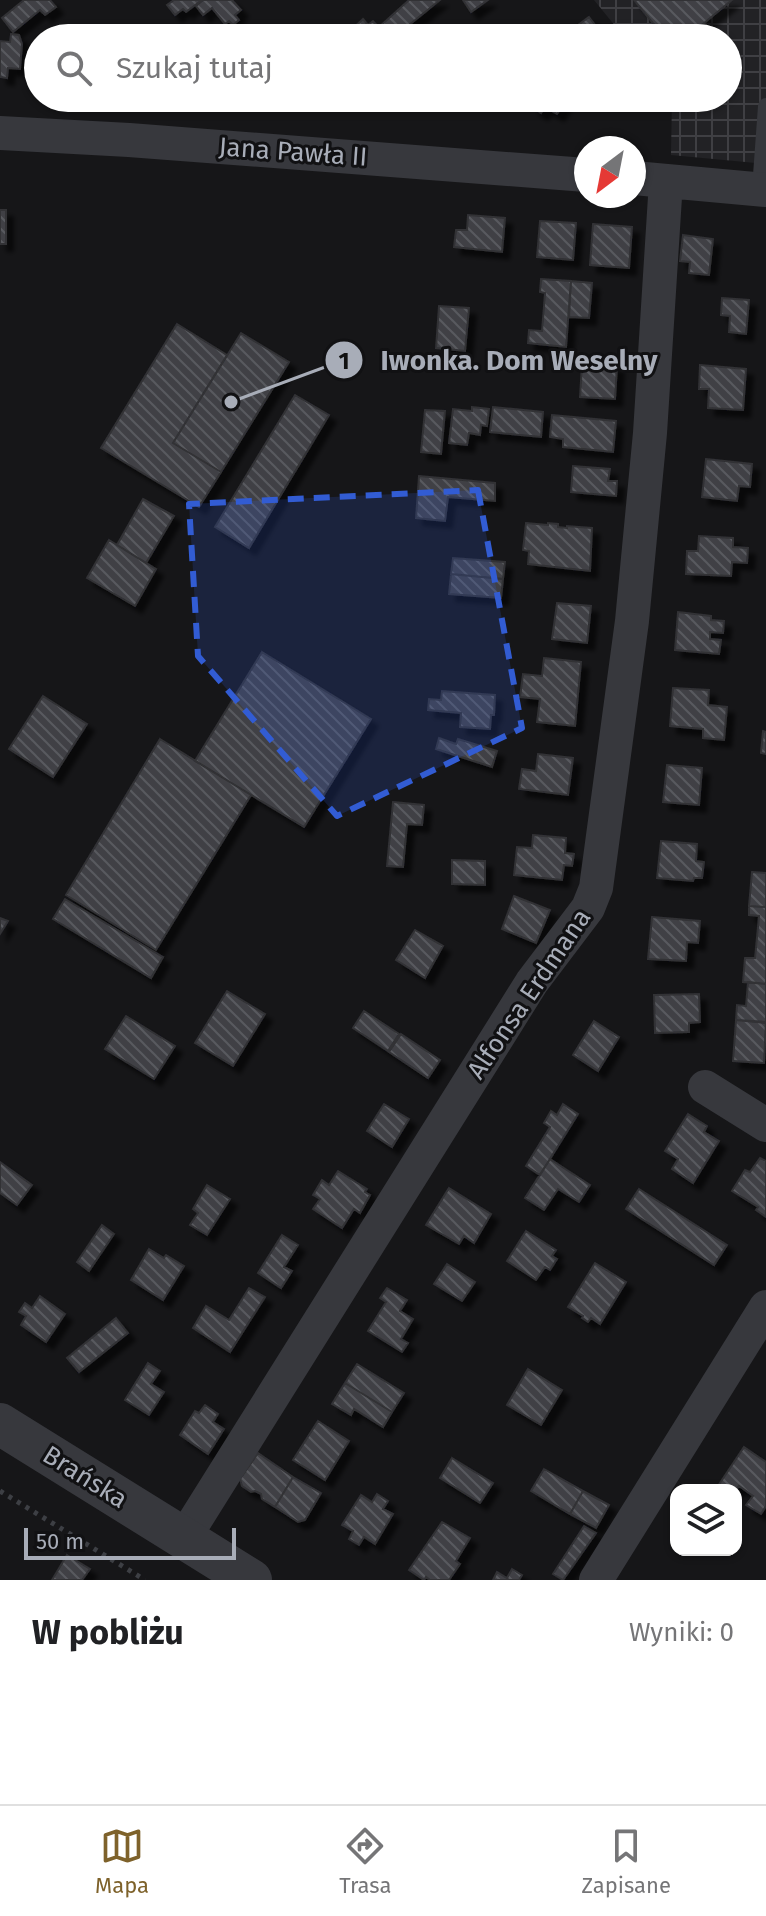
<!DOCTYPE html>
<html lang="pl">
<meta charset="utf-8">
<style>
:root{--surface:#fff;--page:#f2f2f2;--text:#202124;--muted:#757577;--line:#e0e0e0;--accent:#7e622b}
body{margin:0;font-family:"Fira Sans",sans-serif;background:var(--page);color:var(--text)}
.controls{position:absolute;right:24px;bottom:24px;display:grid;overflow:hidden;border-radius:16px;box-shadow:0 2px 6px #0004}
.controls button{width:72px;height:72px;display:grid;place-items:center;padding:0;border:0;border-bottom:2px solid var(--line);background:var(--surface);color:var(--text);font:40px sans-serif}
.compass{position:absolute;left:574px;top:136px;width:72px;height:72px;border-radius:50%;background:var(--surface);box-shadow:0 2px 6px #0004;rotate:212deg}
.scale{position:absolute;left:24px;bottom:20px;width:212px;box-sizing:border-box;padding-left:8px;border:4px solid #a8adb8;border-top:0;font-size:22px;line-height:28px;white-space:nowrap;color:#a8adb8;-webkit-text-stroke:6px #111113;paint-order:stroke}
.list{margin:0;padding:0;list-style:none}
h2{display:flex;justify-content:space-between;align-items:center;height:104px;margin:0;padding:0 32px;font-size:34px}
h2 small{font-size:26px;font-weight:400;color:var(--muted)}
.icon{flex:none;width:44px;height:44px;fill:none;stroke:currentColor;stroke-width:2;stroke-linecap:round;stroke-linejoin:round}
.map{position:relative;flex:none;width:766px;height:1580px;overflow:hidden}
.search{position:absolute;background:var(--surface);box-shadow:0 2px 6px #0004;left:24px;right:24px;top:24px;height:88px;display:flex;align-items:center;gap:20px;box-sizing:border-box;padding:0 28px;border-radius:44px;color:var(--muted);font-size:30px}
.sheet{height:224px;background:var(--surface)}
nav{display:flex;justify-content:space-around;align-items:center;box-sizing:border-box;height:112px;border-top:2px solid var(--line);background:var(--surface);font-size:22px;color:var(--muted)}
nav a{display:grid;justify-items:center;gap:4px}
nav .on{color:var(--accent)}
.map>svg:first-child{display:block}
.industrial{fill:url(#industrial-grid)}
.building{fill:url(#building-back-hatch);stroke:#303034;stroke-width:2;filter:url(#shadow)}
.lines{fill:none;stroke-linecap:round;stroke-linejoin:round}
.path{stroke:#3d3f44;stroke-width:5;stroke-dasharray:4 6;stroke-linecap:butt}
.service{stroke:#37383d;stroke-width:16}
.minor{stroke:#37383d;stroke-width:34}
.tertiary{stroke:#37383d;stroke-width:42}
.marked{fill:#325cd3;fill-opacity:0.2;stroke:#325cd3;stroke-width:6;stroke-dasharray:16 10;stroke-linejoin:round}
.labels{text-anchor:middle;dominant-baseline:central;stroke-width:6;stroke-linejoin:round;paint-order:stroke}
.street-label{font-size:26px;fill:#a8adb8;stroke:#111113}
.leader{fill:none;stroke:#a8adb8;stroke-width:3}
.callout-dot{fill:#a8adb8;stroke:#111113;stroke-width:3}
.mark-label{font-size:24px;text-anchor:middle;font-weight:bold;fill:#111}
.callout-label{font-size:28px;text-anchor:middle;font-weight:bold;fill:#a8adb8;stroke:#111113;stroke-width:6;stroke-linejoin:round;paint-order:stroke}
</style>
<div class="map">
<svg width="766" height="1580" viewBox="0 0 766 1580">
<defs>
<pattern id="industrial-grid" width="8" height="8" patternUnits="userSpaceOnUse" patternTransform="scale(2)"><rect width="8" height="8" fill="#222225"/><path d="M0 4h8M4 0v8" fill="none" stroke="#3f3f43"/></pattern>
<pattern id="building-back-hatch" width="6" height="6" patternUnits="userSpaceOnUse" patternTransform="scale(2)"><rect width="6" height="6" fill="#404145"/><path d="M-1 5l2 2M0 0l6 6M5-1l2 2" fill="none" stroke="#595a5e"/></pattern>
<filter id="shadow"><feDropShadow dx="7" dy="7" stdDeviation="2" flood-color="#0009"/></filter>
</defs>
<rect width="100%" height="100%" fill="#161618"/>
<path class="industrial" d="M594,0H766V164L671,155L672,98H728V38H625Z"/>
<path class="building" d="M24,0H50L56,7L45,15L40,10L13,32L2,18Z
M174,0H202L186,12L183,9L175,15L167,5Z
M203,0H232L241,10L235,15L239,20L233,25L229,21L225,24L212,8L203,15L196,6Z
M409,0H440L393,38H389L379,27Z
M463,0H488L471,12Z
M634,0H732L686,38H665Z
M589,17L605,38H582L574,28Z
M363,19L368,25L373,21L389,38H351L347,34Z
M11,34L19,35L22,44L20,69L8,68L7,78L0,77V41L10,42Z
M532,98H568L557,114L545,107L541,113L532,107L536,101Z
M0,210H6V244H0Z
M468,215L505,218L502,252L454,247L456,230H467Z
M540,221L576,223L573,260L537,257Z
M593,224L632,227L629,268L590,265Z
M683,235L713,239L709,275L689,273L690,262L680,261Z
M541,279L571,281L566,347L528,343L529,330L542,331L545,293L540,292Z
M571,281L592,283L589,318L569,317Z
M722,298L749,300L746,334L729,332L730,316L721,315Z
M439,306L469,308L465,351L436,348Z
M177,324L227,355L173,443L221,472L199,507L101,448Z
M241,333L289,362L221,472L173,443Z
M582,364L617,366L615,399L580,397Z
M700,365L746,369L743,410L708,408L709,389H699Z
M295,395L329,415L249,548L215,527Z
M472,407L489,409L487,426L481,425L480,435L469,433L467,445L449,443L453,409L472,411Z
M493,407L543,412L541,437L490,432Z
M425,410L445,411L441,454L421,452Z
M552,415L616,421L613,452L563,447V439L550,437Z
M706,459L752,464L750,487L739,486L737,501L702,497Z
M573,466L610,469L608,481H617L616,496L571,492Z
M419,476L495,483V501L448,497L445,521L416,518Z
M143,499L174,516L146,563L117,545Z
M526,523L548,525V523L558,524V527L567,528V526L592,528L590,571L528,564L529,551L523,550Z
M699,536L733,538V547L748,548L747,563L732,562L731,576L686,574L687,551H698Z
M109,540L156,569L135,606L87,578Z
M453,558L505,562L503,579L451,574Z
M451,574L503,579L501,598L449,594Z
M557,603L591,606L587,643L552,639Z
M678,612L711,616V620L724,621L723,633L710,632V639L721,640L719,654L675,650Z
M262,652L371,719L304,827L195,761Z
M544,658L581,662L575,726L537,722L540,699L520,697L523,674L542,676Z
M673,688L709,690L708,705L727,707L724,740L703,738V729L670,726Z
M442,691L495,695L494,715H491L490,729L460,727L461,713L428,710L429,699L441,700Z
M43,696L87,724L53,777L9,749Z
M763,731L766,732V754L761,753Z
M439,738L456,744L458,739L497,751L492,767L436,749Z
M160,739L251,795L156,950L66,895Z
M538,754L573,758L568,795L519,789L522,769L536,771Z
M667,765L702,768L699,805L663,802Z
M393,802L424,805L422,825L407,824L403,867L387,866Z
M533,835L566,838L565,853L574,854L572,866L564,865L562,880L514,875L517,847L532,848Z
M661,841L697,844L696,861L704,862L702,878H694L693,881L657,878Z
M452,860L485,861V885L452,884Z
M752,872L766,873V907L749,906Z
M514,896L550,910L536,943L502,929Z
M65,899L163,957L151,978L53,919Z
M749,906L766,907V984L743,982L745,958H755L759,916L749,915Z
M652,917L700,921L698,943L687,942L686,961L648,959Z
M0,918L8,921L0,934Z
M415,930L443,946L425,978L396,960Z
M748,982L766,984V1022L736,1020L737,1005L746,1006Z
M227,991L265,1014L233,1066L195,1043Z
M699,994L700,1022L689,1023V1032L655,1033L654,995Z
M364,1011L399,1034L388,1051L353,1028Z
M126,1016L175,1046L154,1079L105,1049Z
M736,1020L766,1023L764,1063L733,1061Z
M594,1021L619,1037L598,1071L573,1055Z
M401,1034L440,1060L428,1078L389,1052Z
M384,1104L409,1119L392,1147L367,1131Z
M563,1104L578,1114L540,1175L526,1166L550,1127L544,1123L551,1111L557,1115Z
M688,1114L707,1126L704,1132L719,1141L693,1183L672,1169L678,1159L665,1151Z
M760,1158L766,1161V1217L756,1210L758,1207L732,1191L745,1170L750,1172Z
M550,1159L590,1185L579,1202L558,1189L544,1210L525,1198Z
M0,1162L32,1185L17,1205L0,1193Z
M338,1171L367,1189L365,1192L370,1195L360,1213L354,1209L342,1228L313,1209L320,1199L313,1195L322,1180L329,1185Z
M207,1185L230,1199L207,1235L190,1225L198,1213L193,1209Z
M449,1188L491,1214L474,1243L464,1236L459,1244L426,1225Z
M639,1189L727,1245L714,1265L626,1209Z
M102,1225L114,1234L89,1271L77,1262Z
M526,1231L556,1250L552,1256L557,1259L550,1270L545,1267L536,1280L507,1261Z
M282,1235L298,1245L284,1267L292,1271L281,1288L258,1273Z
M149,1249L164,1258L166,1255L184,1266L163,1300L131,1280Z
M595,1263L626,1282L600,1324L591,1318L588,1322L582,1318L583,1316L568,1307Z
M447,1264L475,1282L462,1301L434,1284Z
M249,1288L265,1297L230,1352L193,1328L206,1306L229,1320Z
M387,1288L407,1300L400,1311L413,1319L401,1339L408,1343L402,1352L368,1331L386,1302L380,1298Z
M40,1296L65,1314L46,1342L21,1325L26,1316L19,1312L25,1303L32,1308Z
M116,1318L128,1333L79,1372L67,1358Z
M148,1363L160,1371L151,1384L164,1392L149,1415L125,1400Z
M357,1364L404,1393L392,1412L345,1383Z
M528,1369L562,1390L541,1425L507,1405Z
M345,1383L392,1412L383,1427L354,1409L351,1415L332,1404Z
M205,1405L218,1414L213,1422L224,1429L208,1454L180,1435L195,1411L199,1413Z
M318,1421L349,1441L325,1480L293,1460Z
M744,1447L766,1462V1506L761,1514L746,1505L753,1496L739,1486L736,1490H724L718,1486Z
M258,1453L293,1477L275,1507L262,1499L261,1494L255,1491L251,1492L242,1486L240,1479Z
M452,1458L493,1483L480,1503L440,1478Z
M544,1469L583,1491L570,1514L531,1491Z
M293,1477L321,1493L305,1520L298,1522L275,1507Z
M583,1491L609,1505L596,1528L570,1514Z
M377,1494L388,1501L383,1509L393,1514L375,1544L364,1537L359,1545L349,1539L353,1531L342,1525L361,1495L372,1502Z
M442,1522L470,1538L456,1561L460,1564L449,1580H430L426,1577L424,1580L409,1570Z
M584,1526L596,1533L563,1580L553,1574Z
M67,1555L90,1569L82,1580H52Z
M512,1569L522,1575L519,1580H493L497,1572L507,1578Z"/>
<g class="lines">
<path class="path" d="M0,1491L145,1580"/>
<path class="service" d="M760,189L766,106"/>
<path class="minor" d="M0,133L129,140L586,175
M634,178L766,190
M705,1087L766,1125
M184,1538L532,982L588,908L596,888L632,621L650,433L666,181
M596,1580L766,1307"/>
<path class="tertiary" d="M0,1424L251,1580"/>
</g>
<path class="marked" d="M478,490L522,728L337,816L198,656L189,504Z"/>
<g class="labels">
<g class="street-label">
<text transform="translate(293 152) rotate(4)">Jana Pawła II</text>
<text transform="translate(529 994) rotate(-56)">Alfonsa Erdmana</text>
<text transform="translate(85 1477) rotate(32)">Brańska</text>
</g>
</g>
<path class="leader" d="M231 402L344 360"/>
<g class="callout-dot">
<circle cx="231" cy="402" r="8"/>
<circle cx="344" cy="360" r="20"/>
</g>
<g class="mark-label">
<text x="344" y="369">1</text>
</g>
<g class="callout-label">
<text x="519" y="370">Iwonka. Dom Weselny</text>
</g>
</svg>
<div class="controls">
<button><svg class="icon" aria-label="layers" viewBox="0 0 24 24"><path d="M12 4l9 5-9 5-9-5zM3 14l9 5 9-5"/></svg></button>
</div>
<svg class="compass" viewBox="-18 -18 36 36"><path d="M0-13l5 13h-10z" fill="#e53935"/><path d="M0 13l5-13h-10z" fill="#757577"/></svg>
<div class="scale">50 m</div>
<div class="search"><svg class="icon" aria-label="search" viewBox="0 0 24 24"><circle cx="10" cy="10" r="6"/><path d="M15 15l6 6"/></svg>Szukaj tutaj</div>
</div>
<section class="sheet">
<h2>W pobliżu<small>Wyniki: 0</small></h2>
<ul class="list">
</ul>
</section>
<nav>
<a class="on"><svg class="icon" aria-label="map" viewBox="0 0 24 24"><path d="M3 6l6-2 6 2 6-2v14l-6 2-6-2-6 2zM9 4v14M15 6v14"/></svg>Mapa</a>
<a><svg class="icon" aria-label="directions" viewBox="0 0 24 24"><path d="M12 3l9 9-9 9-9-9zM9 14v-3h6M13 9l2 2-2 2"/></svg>Trasa</a>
<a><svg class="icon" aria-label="saved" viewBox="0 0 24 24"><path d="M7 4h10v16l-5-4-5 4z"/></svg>Zapisane</a>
</nav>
